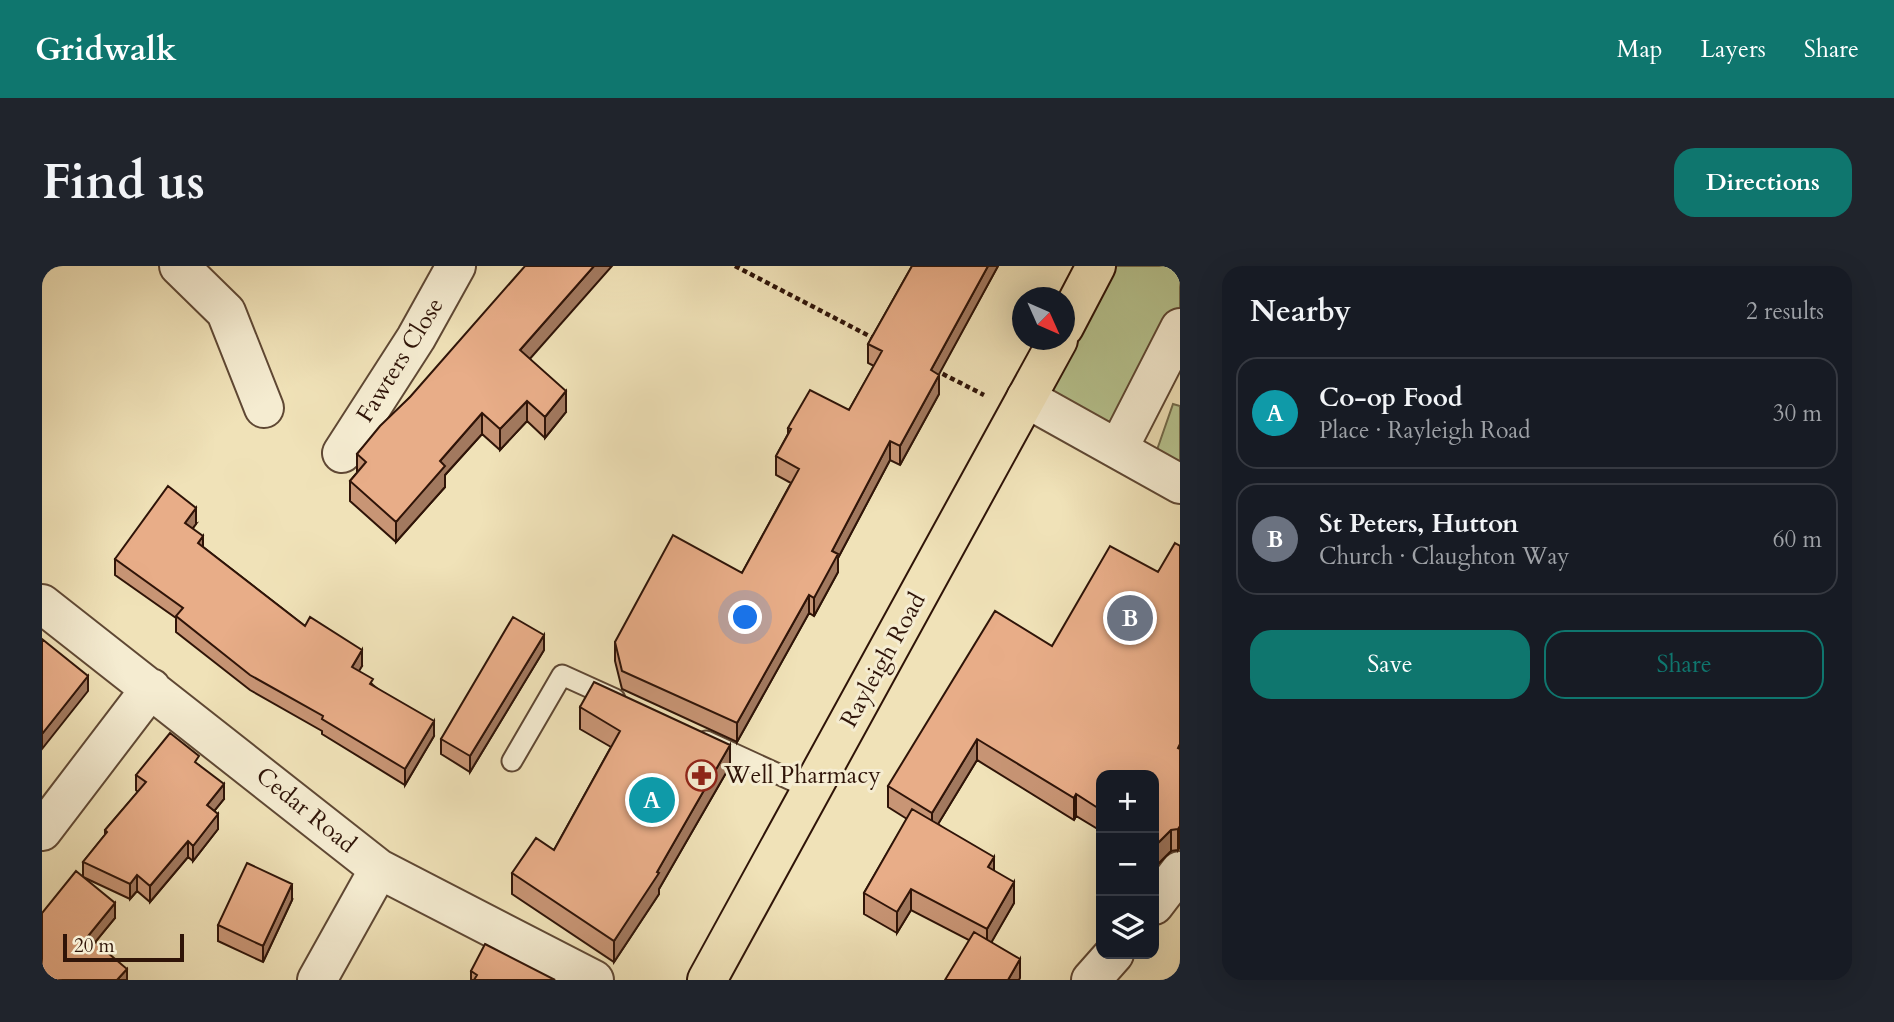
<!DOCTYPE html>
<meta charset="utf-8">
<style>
:root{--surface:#171b24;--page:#20242c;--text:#f1f3f6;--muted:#9ea1a6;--line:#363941;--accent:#0f766e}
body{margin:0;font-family:Cardo,serif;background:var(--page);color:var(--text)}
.controls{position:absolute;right:21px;bottom:21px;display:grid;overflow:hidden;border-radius:14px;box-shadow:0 7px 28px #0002}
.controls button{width:63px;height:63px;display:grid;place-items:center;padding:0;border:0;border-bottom:2px solid var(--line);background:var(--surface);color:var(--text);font:35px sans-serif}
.compass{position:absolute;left:970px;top:21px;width:63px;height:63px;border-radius:50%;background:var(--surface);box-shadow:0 7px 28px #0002;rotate:135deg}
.scale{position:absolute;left:21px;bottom:18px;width:121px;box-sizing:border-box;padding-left:7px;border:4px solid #2f1408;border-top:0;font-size:19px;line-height:24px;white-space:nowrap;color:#2f1408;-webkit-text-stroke:5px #f5ecd1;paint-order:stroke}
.you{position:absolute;left:704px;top:352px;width:24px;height:24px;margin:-18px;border:5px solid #fff;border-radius:50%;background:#1a73e8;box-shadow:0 0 0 10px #1a73e833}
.badge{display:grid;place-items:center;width:46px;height:46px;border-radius:50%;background:var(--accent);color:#fff;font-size:23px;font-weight:700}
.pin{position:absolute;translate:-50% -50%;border:4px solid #fff;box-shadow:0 2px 7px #0006}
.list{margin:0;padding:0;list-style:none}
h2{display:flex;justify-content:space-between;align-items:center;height:91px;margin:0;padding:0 28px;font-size:30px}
h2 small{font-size:23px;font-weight:400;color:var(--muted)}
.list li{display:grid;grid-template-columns:46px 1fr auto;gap:21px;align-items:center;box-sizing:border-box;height:112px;margin:0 14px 14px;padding:0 14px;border:2px solid var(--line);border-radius:21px}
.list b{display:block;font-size:26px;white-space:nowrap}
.list p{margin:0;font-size:23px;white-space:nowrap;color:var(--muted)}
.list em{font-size:23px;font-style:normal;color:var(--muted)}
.actions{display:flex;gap:14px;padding:21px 28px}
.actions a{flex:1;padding:16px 0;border:2px solid var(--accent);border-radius:21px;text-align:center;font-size:24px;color:var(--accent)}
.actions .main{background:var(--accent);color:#fff}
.icon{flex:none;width:38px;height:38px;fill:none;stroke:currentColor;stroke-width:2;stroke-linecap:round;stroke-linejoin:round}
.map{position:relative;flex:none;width:1138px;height:714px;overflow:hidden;border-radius:21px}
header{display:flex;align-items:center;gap:42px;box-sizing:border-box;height:98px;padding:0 35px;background:var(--accent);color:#fff}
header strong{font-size:33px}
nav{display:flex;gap:38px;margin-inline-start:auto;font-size:24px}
.intro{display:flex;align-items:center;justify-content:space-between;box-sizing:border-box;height:168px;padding:0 42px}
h1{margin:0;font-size:49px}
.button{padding:18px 32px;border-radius:21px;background:var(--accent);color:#fff;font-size:24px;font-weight:700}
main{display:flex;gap:42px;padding:0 42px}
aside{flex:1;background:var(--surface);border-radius:21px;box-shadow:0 7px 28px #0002}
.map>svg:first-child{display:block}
.green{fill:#b7c490;stroke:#736c4c;stroke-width:2}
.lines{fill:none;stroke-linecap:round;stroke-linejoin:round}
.lane-casing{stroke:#5f4834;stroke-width:23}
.street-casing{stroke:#5f4834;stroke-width:42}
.primary-casing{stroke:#2f1408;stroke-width:42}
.path{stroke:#2f1408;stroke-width:4.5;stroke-dasharray:5 3.5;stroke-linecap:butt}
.lane{stroke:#f5ecd1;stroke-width:19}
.street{stroke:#f5ecd1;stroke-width:38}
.primary{stroke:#f0e2b8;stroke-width:38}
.wall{fill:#c89575;stroke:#2f1408;stroke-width:2}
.shaded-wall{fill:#a2795f;stroke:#2f1408;stroke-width:2}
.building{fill:#e8ad88;stroke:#2f1408;stroke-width:2}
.labels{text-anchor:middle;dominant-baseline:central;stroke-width:6;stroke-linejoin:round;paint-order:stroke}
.street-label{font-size:24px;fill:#2f1408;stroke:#f5ecd1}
.poi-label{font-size:24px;fill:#2f1408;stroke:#f5ecd1;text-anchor:start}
</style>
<header>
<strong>Gridwalk</strong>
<nav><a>Map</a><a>Layers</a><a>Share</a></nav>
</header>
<div class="intro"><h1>Find us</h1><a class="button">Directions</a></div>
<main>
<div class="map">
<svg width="1138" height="714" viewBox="0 0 1138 714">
<rect width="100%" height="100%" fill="#f0e2b8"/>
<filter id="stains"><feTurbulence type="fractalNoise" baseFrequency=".00286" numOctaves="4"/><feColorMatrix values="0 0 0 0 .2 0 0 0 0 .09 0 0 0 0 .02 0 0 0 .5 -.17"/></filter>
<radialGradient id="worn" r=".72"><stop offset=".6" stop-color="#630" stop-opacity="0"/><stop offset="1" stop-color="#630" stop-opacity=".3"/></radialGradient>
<path class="green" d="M1054,0H1138V62L1076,183L984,132Z
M1131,138L1138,140V218L1109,201Z"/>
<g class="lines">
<defs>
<path id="lane" d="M664,475L771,524
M470,495L520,409L573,433"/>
<path id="street" d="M137,0L184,46L222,142
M984,132L1138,218
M1076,183L1138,62
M300,187L374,72L414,0
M0,338L337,603L552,714
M0,565L109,422
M1112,639L1138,605
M275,714L337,603
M1049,714L1072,688"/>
<path id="primary" d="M1022,61L1054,0
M665,714L1016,74"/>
</defs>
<use href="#lane" class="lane-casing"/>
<use href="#street" class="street-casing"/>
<use href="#primary" class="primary-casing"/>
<path class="path" d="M693,0L833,73
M893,104L942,129"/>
<use href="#lane" class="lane"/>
<use href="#street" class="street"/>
<use href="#primary" class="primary"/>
</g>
<path class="wall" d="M870,0H956L896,109L897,128L858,199L848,194L796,292V306L772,350L767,347L695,476L580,423L573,395V376L700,307L749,217L734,209V190L746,168V162L807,144L832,100L826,97V78Z
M488,93L524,146L503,172L485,155L458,184L440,168L403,209V221L354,276L308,235V215L315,207V188L368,131Z
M154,258L151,262L161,281L263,360L320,400L316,405L331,419L392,470L363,519L280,468V465L208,424L134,366V352L73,309V293Z
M1138,280V581L1136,584L1129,585L1115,599L1112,597V509H1059V565L1034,550L1032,554L935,494L896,558L952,605L972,637L949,676L978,712L927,674L869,644L855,667L822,648V627L865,553L846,541V520L1010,380L1116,306Z
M502,384L428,506L399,488V473Z
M538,441L688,500L617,623V628L572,696L470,628V607L512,584L569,481L538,463Z
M157,499L182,533L172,545L176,563L151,595L146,591L108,636L95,625L88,633L41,611L73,652L53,676L85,714H0L41,611V596L63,569V564L96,526L94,524V509Z
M250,634L221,696L176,675V659Z
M429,705L513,714H429Z"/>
<path class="shaded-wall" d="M552,0H570L478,104V84Z
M946,0H956L889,123V104Z
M897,109V128L858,199V180Z
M524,125V146L503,172V151Z
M485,135V155L458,184V163Z
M440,147V168L403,209V221L354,276V256L398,195Z
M848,175V194L796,292V306L772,350V332L790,285Z
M154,242V258L143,272V257Z
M161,270V286L156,277Z
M767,329V347L695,476V457Z
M502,369V384L428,506V490Z
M320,384V400L310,417V401Z
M46,410V425L0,483V468Z
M392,455V470L363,519V503Z
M935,473V494L890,568V547Z
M688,479V500L617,623V628L572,696V675L615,606Z
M182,518V533L165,554V539Z
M1034,528V550L1032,554V532Z
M176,548V563L151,595V580Z
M1138,560V581L1136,584V563Z
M1129,564V585L1115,599V578Z
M146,575V591L108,636V620Z
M952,591V612L946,601Z
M95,609V625L88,633V618Z
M972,616V637L945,684V663Z
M250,618V634L221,696V680Z
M869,623V644L855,667V646Z
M73,637V652L46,685V670Z
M978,693V712L977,714H966Z
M85,703V714H75Z"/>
<path class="building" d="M483,0H552L478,84L524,125L503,151L485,135L458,163L440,147L398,195L403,200L354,256L308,215L324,196L315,188L338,160L368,131Z
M870,0H946L889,104L897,109L858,180L848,175L790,285L796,288L772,332L767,329L695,457L580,405L573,376L631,269L700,307L757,203L734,190L749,163L746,162L768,124L807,144L840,85L826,78Z
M126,220L154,242L143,257L161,270L156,277L263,360L268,351L320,384L310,401L331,413L328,418L392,455L363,503L280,453L281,450L208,409L134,350L141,342L73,293Z
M1133,277L1138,280V478L1136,482L1138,483V560L1136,563L1129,564L1115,578L1112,575V509H1059V544L1034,528L1032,532L935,473L890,547L846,520L953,345L1010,380L1068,280L1116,306Z
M471,351L502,369L428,490L399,473Z
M0,373L46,410L0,468Z
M552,416L688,479L615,606L617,607L572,675L470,607L494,572L512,584L578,465L538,441Z
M128,467L157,490L153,496L182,518L165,539L176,548L151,580L146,575L108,620L95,609L88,618L41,596L65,566L63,564L104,516L94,509Z
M870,543L952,591L946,601L972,616L945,663L869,623L855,646L822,627Z
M205,597L250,618L221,680L176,659Z
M34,605L73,637L46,670L85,703L75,714H0V647Z
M932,666L978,693L966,714H903Z
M443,678L513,714H432L435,709L429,705Z"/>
<defs>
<symbol id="pharmacy-ring" viewBox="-11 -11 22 22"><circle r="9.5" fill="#f5ecd1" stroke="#8f2418" stroke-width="1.5"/><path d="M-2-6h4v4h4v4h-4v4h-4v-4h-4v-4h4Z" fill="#8f2418"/></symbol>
</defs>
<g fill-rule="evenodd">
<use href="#pharmacy-ring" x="642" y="492" width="35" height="35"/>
</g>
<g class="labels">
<g class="street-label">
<text transform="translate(358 94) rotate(-58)">Fawters Close</text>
<text transform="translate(841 394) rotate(-61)">Rayleigh Road</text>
<text transform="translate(264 544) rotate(39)">Cedar Road</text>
</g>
<g class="poi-label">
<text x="682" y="509">Well Pharmacy</text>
</g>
</g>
<rect width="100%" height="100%" filter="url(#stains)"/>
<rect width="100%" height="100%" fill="url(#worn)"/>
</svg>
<div class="controls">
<button>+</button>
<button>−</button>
<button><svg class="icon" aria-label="layers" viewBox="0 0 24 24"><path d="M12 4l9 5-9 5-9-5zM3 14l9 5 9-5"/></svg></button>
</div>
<svg class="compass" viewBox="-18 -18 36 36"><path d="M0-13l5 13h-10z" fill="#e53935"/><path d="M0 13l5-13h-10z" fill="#9ea1a6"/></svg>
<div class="scale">20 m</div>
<div class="you"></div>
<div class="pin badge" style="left:610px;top:534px;background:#0f9aa8">A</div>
<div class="pin badge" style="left:1088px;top:352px;background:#6b7280">B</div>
</div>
<aside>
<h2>Nearby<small>2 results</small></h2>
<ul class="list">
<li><span class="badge" style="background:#0f9aa8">A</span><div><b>Co-op Food</b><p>Place · Rayleigh Road</p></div><em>30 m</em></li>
<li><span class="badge" style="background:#6b7280">B</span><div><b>St Peters, Hutton</b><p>Church · Claughton Way</p></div><em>60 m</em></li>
</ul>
<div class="actions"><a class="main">Save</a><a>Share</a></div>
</aside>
</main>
